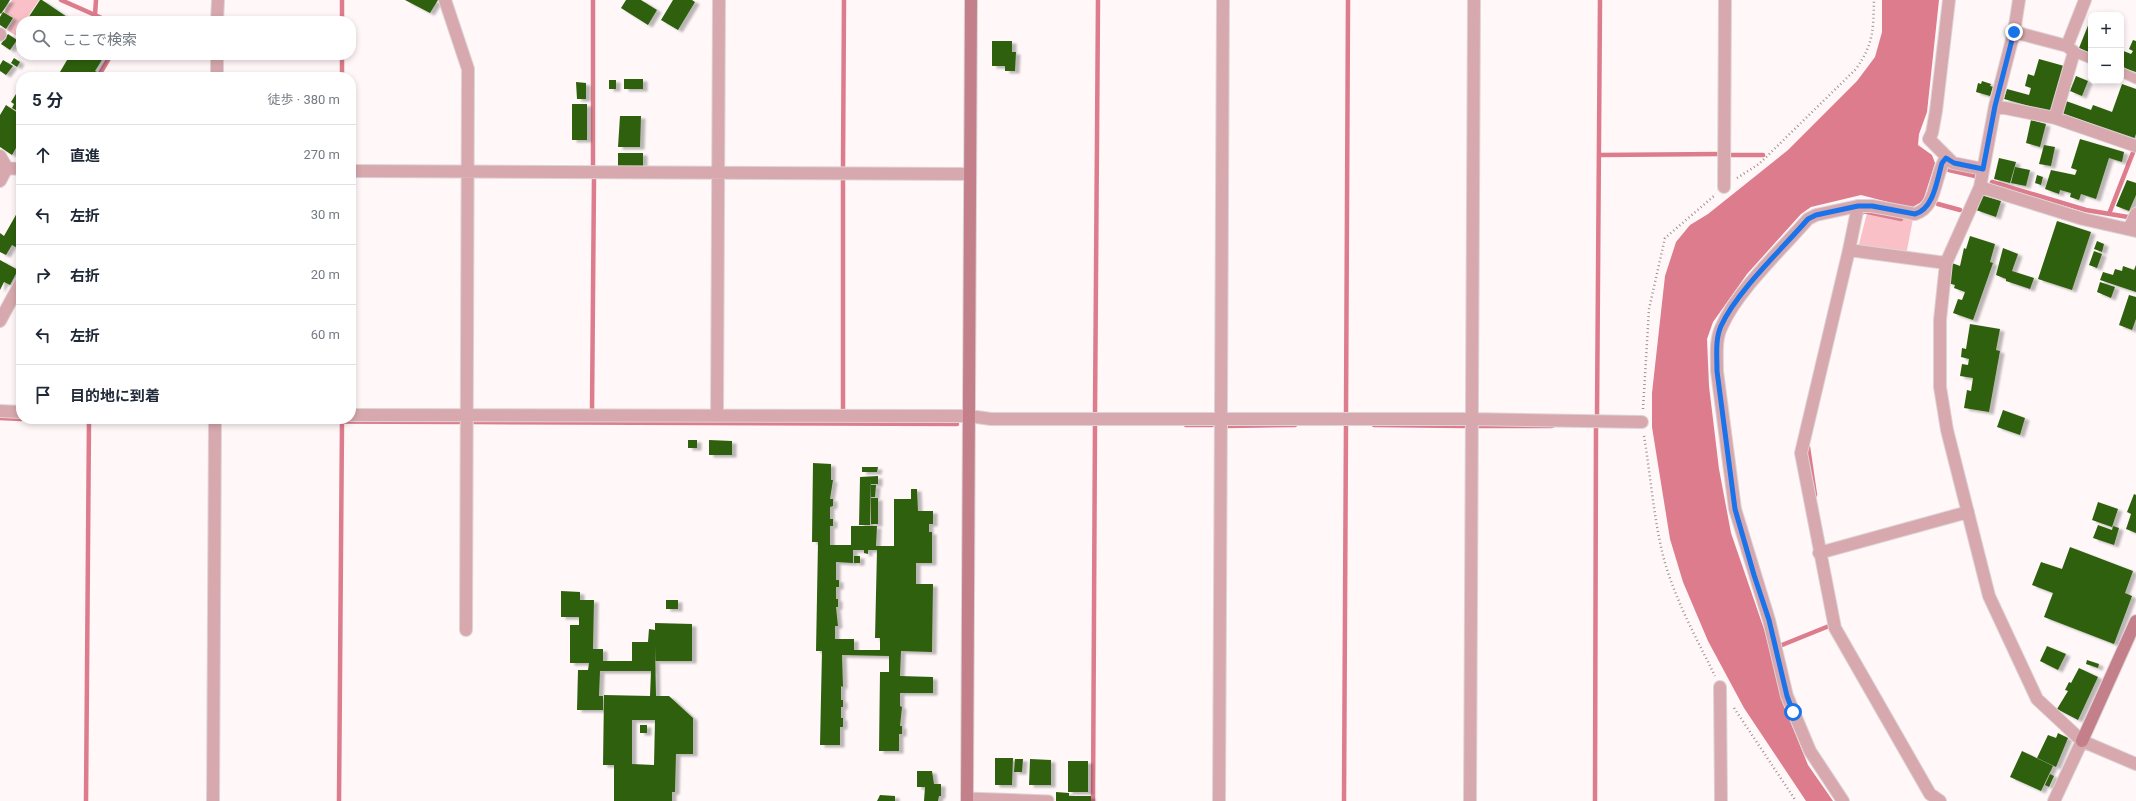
<!DOCTYPE html>
<html lang="ja">
<meta charset="utf-8">
<style>
:root{--surface:#fff;--page:#f2f2f3;--text:#1f2937;--muted:#747a83;--line:#e0e1e3}
body{margin:0;font-family:Roboto,"Noto Sans JP",sans-serif;background:var(--page);color:var(--text)}
.controls{position:absolute;right:12px;top:12px;display:grid;overflow:hidden;border-radius:8px;box-shadow:0 2px 6px #0003}
.controls button{width:36px;height:36px;display:grid;place-items:center;padding:0;border:0;border-bottom:1px solid var(--line);background:var(--surface);color:var(--text);font:20px sans-serif}
.stop{position:absolute;width:12px;height:12px;margin:-9px;border:3px solid #1a73e8;border-radius:50%;background:#fff}
.stop.end{background:#1a73e8;border-color:#fff;box-shadow:0 1px 4px #0008}
.list{margin:0;padding:0;list-style:none}
h2{display:flex;justify-content:space-between;align-items:center;height:52px;margin:0;padding:0 16px;font-size:17px}
h2 small{font-size:13px;font-weight:400;color:var(--muted)}
.list li{display:grid;grid-template-columns:26px 1fr auto;gap:12px;align-items:center;box-sizing:border-box;height:60px;padding:0 16px;border-top:1px solid var(--line)}
.list b{display:block;font-size:15px;white-space:nowrap}
.list em{font-size:13px;font-style:normal;color:var(--muted)}
.icon{flex:none;width:22px;height:22px;fill:none;stroke:currentColor;stroke-width:2;stroke-linecap:round;stroke-linejoin:round}
.map{position:relative;flex:none;width:2136px;height:801px;overflow:hidden}
.search{position:absolute;background:var(--surface);box-shadow:0 2px 6px #0003;left:16px;top:16px;width:340px;height:44px;display:flex;align-items:center;gap:10px;box-sizing:border-box;padding:0 14px;border-radius:16px;color:var(--muted);font-size:15px}
.panel{position:absolute;background:var(--surface);box-shadow:0 2px 6px #0003;left:16px;top:72px;width:340px;height:352px;border-radius:16px}
.map>svg:first-child{display:block}
.green{fill:#fac0c8}
.water{fill:#dd7c8c}
.lines{fill:none;stroke-linecap:round;stroke-linejoin:round}
.stream{stroke:#dd7c8c;stroke-width:4.5}
.building{fill:#2f600e;fill-rule:evenodd;filter:url(#shadow)}
.lane-casing{stroke:#ddd4d5;stroke-width:11}
.street-casing{stroke:#ddd4d5;stroke-width:14}
.secondary-casing{stroke:#ddd4d5;stroke-width:14}
.path{stroke:#9e9394;stroke-width:2.5;stroke-dasharray:1 3;stroke-linecap:butt}
.lane{stroke:#d7a9ae;stroke-width:9}
.street{stroke:#d7a9ae;stroke-width:12}
.secondary{stroke:#c3808a;stroke-width:12}
.route{stroke:#1a73e8;stroke-width:5}
</style>
<div class="map">
<svg width="2136" height="801" viewBox="0 0 2136 801">
<defs>
<filter id="shadow"><feDropShadow dx="4.5" dy="2.5" stdDeviation="1" flood-color="#0004"/></filter>
</defs>
<rect width="100%" height="100%" fill="#fff7f8"/>
<path class="green" d="M12,0H39L25,21H21V32L18,37L7,30L14,18L4,12Z
M1867,213L1902,221L1903,217L1913,219L1906,255L1858,248Z"/>
<path class="water" d="M1882,0H1939L1927,112L1919,134L1918,145L1932,155L1935,163L1923,201L1911,208L1861,195L1811,207L1801,214L1747,274L1713,322L1707,339L1709,386L1719,469L1731,533L1765,632L1784,706L1808,765L1833,801H1806L1744,708L1708,641L1683,582L1670,539L1652,427V393L1665,276L1676,242L1690,225L1708,214L1788,150L1857,81L1875,57L1882,32Z"/>
<g class="lines">
<path class="stream" d="M61,0L95,15
M96,0L95,15L108,21
M593,0V166
M342,21V0
M98,77L111,55
M342,77V55
M1599,155L1721,154
M1729,155H1763
M843,167L844,0
M1949,170L1975,176
M1992,182L2086,210L2128,217
M1938,204L1960,210
M1862,213L1863,211L1901,219
M2109,214L2134,150
M592,411L594,177
M843,412V179
M1095,413L1098,0
M1346,414L1348,0
M1597,416L1600,0
M0,418L21,419
M62,419L207,421
M223,421L459,422
M474,422L957,424
M1186,425H1212
M1374,425L1464,426
M1227,426L1295,425
M1479,426H1552
M1808,447L1815,495
M1782,645L1829,626
M86,801L89,419
M339,801L342,421
M1093,801L1095,423
M1344,801L1346,422
M1595,801L1596,425"/>
</g>
<path class="building" d="M0,0H10L1,14L0,13Z
M40,0H42L73,21H26Z
M405,0H438L430,13Z
M626,0H641L657,10L648,25L621,8Z
M673,0H692L695,2L678,30L661,20Z
M3,12L13,18L6,29L0,25V17Z
M2091,18V53L2079,48Z
M8,34L17,40L10,50L1,44Z
M2133,40L2136,41V72L2121,67V50L2131,54L2133,51L2129,49Z
M992,41H1012V52H1016L1015,71H1005V66H992Z
M70,55H105L95,71L97,72L94,77H57Z
M14,58L20,62L17,67L11,63Z
M2039,59L2064,66L2051,112L2004,99L2007,89L2029,95L2031,88L2025,86L2028,74L2034,76Z
M3,60L13,66L6,75L0,71V65Z
M2076,76L2088,81L2082,96L2070,91Z
M624,79H643V89H624Z
M609,80H616V89H609Z
M1982,81L1991,84L1990,86L1993,87L1990,96L1976,92L1978,83L1981,84Z
M576,82L586,83V99H577Z
M2122,84L2136,89V134L2134,139L2062,113L2066,101L2091,110L2093,105L2112,112Z
M21,93V113L12,108L14,104L11,102L16,94L19,96Z
M572,104H587V140H572Z
M6,105L21,115V148L20,150L16,148L12,155L0,147V115Z
M620,116H641L640,147H618Z
M2031,120L2046,124L2040,147L2026,143Z
M2080,139L2124,152L2122,162L2109,158L2096,199L2081,194L2079,200L2070,197L2071,193L2060,190L2059,194L2045,189L2051,170L2075,175L2077,170L2071,168Z
M2044,145L2055,147L2051,166L2039,164Z
M618,153H643V166H618Z
M1999,158L2016,162L2010,183L1994,179Z
M2015,167L2030,170L2026,186L2011,183Z
M2037,175L2043,177L2041,185L2035,183Z
M2127,180L2136,183V195L2129,211L2116,206Z
M1981,195L2001,201L1996,217L1976,210Z
M21,206V250L12,245L6,255L0,252V233L4,236Z
M2057,221L2091,232L2072,290L2038,279Z
M1970,236L1995,244L1990,262L1993,263L1973,320L1953,313L1958,299L1962,300L1965,292L1954,288L1955,285L1948,283L1951,275L1948,274L1952,263L1960,266L1964,248L1966,249Z
M2097,241L2104,244L2102,252L2094,249Z
M2003,248L2018,254L2012,271L2034,278L2030,289L2006,281V279L1996,275Z
M2094,251L2102,254L2097,268L2089,265Z
M0,260L18,270L10,285L4,282L0,290Z
M2136,265V292L2100,280L2103,272L2113,275L2115,269L2122,271L2123,266L2134,270Z
M2100,282L2115,287L2111,298L2097,292Z
M2129,295L2136,297V319L2132,330L2119,325Z
M1970,324L2000,329L1996,350L2000,351L1989,412L1964,408L1967,390L1971,391L1973,378L1960,376L1962,364L1968,365L1969,359L1961,357L1962,348L1966,349Z
M2003,410L2025,418L2020,435L1997,427Z
M688,440H697V448H688Z
M709,440L732,441V455H709Z
M813,463L831,464V480H833L830,499H833V506L830,507V519H833V526H830V545H851V526H877L876,546H894V499H911V489H917L918,511H933V524H929V532H932V563H916V584H933L932,652L901,651L900,676L933,677V693H900V706L902,707L900,726H902V734H899V751H879L880,672H889V656L842,655L843,687L841,686V700H843V707H841V718H843V727H840V745H820L822,651H816L818,542H812ZM853,550H864V553L868,554V550H877L875,638H880V650H854V639H835V626H838L836,607H838V599H836V587H839V580H836V562L853,563Z
M862,467H878L877,472H862Z
M878,476V484H871V479L870,525H859L860,477Z
M871,485H876L875,497H871Z
M2134,494L2136,495V533L2126,529L2131,514L2127,512Z
M871,498H878V524H871Z
M2098,502L2118,509L2112,527L2092,520Z
M2098,525L2112,530L2113,526L2119,528L2114,545L2093,538Z
M2070,547L2133,571L2125,593L2132,596L2114,644L2044,617L2053,593L2032,585L2041,562L2062,569Z
M854,556H860V563H854Z
M561,591L580,592V600H594L593,649H603V661H632V642H648L649,629L655,630V623L692,624V661H655V646L656,696H669L693,718V754H676L675,792H672V801H614V765H603L604,695L650,696L651,671H600L599,696H603V710H577L578,670H588L589,663H570V625H579V617H561ZM632,720H655L654,765L632,764Z
M666,600H678V609H666Z
M2047,646L2066,654L2058,670L2040,661Z
M2087,660L2099,664L2098,668L2086,664Z
M2079,668L2098,677L2078,720L2057,709L2068,691L2065,690L2069,682L2071,683Z
M640,725H647V733H640Z
M2058,733L2068,738L2056,767L2037,758L2048,735L2056,738Z
M2022,751L2053,766L2041,791L2010,777Z
M995,758H1013L1012,785H995Z
M1015,759H1023L1022,772H1014Z
M1030,759L1051,760V785H1029Z
M1068,761H1088V792H1068Z
M917,771H932L934,784H941V796H939L938,801H924L925,787H917Z
M2050,774L2054,776L2049,787L2045,785Z
M1056,792L1069,793V801H1056Z
M880,795L895,796V801H877Z
M1069,796H1091V801H1069Z"/>
<g class="lines">
<defs>
<path id="lane" d="M2074,52L2091,59
M2121,72L2136,79
M967,797L1049,800"/>
<path id="street" d="M445,0L468,69L466,630
M1949,0L1936,111L1932,133L1929,139L1953,163L1983,169
M2085,0L2067,46L2014,32L1995,106L1980,187L1946,263L1940,320V387L1947,430L1989,596L2037,699L2082,741L2136,764
M217,21L218,0
M2014,32L2019,0
M0,34V35
M217,77V55
M1995,106L2055,118L2074,52L2067,46
M2055,118L2136,146
M0,156L7,168L21,169
M351,171L970,174
M0,181L7,168
M1724,187L1725,0
M1980,187L2083,219L2136,231
M2129,229L2136,214
M1849,250L1801,453L1835,628L1930,794L1940,801
M1946,263L1849,250L1858,206H1872L1915,214C1938,207 1934,174 1946,158
M0,321L21,282
M0,411L21,412
M351,415L969,416L991,419H1471L1642,422
M717,416L719,0
M1819,553L1968,512
M1720,687L1721,801
M213,801L215,419
M1219,801L1223,0
M1470,801L1474,0
M1843,801L1810,751L1787,696L1769,620L1735,509L1717,371C1717,356 1715,339 1722,326C1737,291 1782,249 1808,219L1816,215L1858,206
M2054,801L2082,741"/>
<path id="secondary" d="M2082,741L2136,621
M967,801L971,0"/>
</defs>
<use href="#lane" class="lane-casing"/>
<use href="#street" class="street-casing"/>
<use href="#secondary" class="secondary-casing"/>
<path class="path" d="M1737,178L1759,164L1856,69C1874,43 1873,30 1874,0
M1643,409L1649,309L1665,238L1714,196
M1644,436C1650,472 1653,510 1661,547C1671,593 1695,635 1715,676
M1734,708L1796,801"/>
<use href="#lane" class="lane"/>
<use href="#street" class="street"/>
<use href="#secondary" class="secondary"/>
</g>
<g class="lines">
<path class="route" d="M1793,712L1787,696L1769,620L1754,575L1735,509L1717,371C1717,356 1715,339 1721,326C1737,291 1782,249 1808,219L1816,215L1858,206H1872L1915,214C1934,209 1937,179 1942,163L1946,158L1954,163L1983,169L1995,106L2014,32"/>
</g>
</svg>
<div class="controls">
<button>+</button>
<button>−</button>
</div>
<div class="stop" style="left:1793px;top:712px"></div>
<div class="stop end" style="left:2014px;top:32px"></div>
<div class="search"><svg class="icon" aria-label="search" viewBox="0 0 24 24"><circle cx="10" cy="10" r="6"/><path d="M15 15l6 6"/></svg>ここで検索</div>
<section class="panel">
<h2>5 分<small>徒歩 · 380 m</small></h2>
<ul class="list">
<li><svg class="icon" aria-label="ahead" viewBox="0 0 24 24"><path d="M12 20V5M6 11l6-6 6 6"/></svg><div><b>直進</b></div><em>270 m</em></li>
<li><svg class="icon" aria-label="left" viewBox="0 0 24 24"><path d="M17 20v-9H6M10 6l-5 5 5 5"/></svg><div><b>左折</b></div><em>30 m</em></li>
<li><svg class="icon" aria-label="right" viewBox="0 0 24 24"><path d="M7 20v-9h11M14 6l5 5-5 5"/></svg><div><b>右折</b></div><em>20 m</em></li>
<li><svg class="icon" aria-label="left" viewBox="0 0 24 24"><path d="M17 20v-9H6M10 6l-5 5 5 5"/></svg><div><b>左折</b></div><em>60 m</em></li>
<li><svg class="icon" aria-label="arrive" viewBox="0 0 24 24"><path d="M6 21V4h12l-3 4 3 4H6"/></svg><div><b>目的地に到着</b></div></li>
</ul>
</section>
</div>
